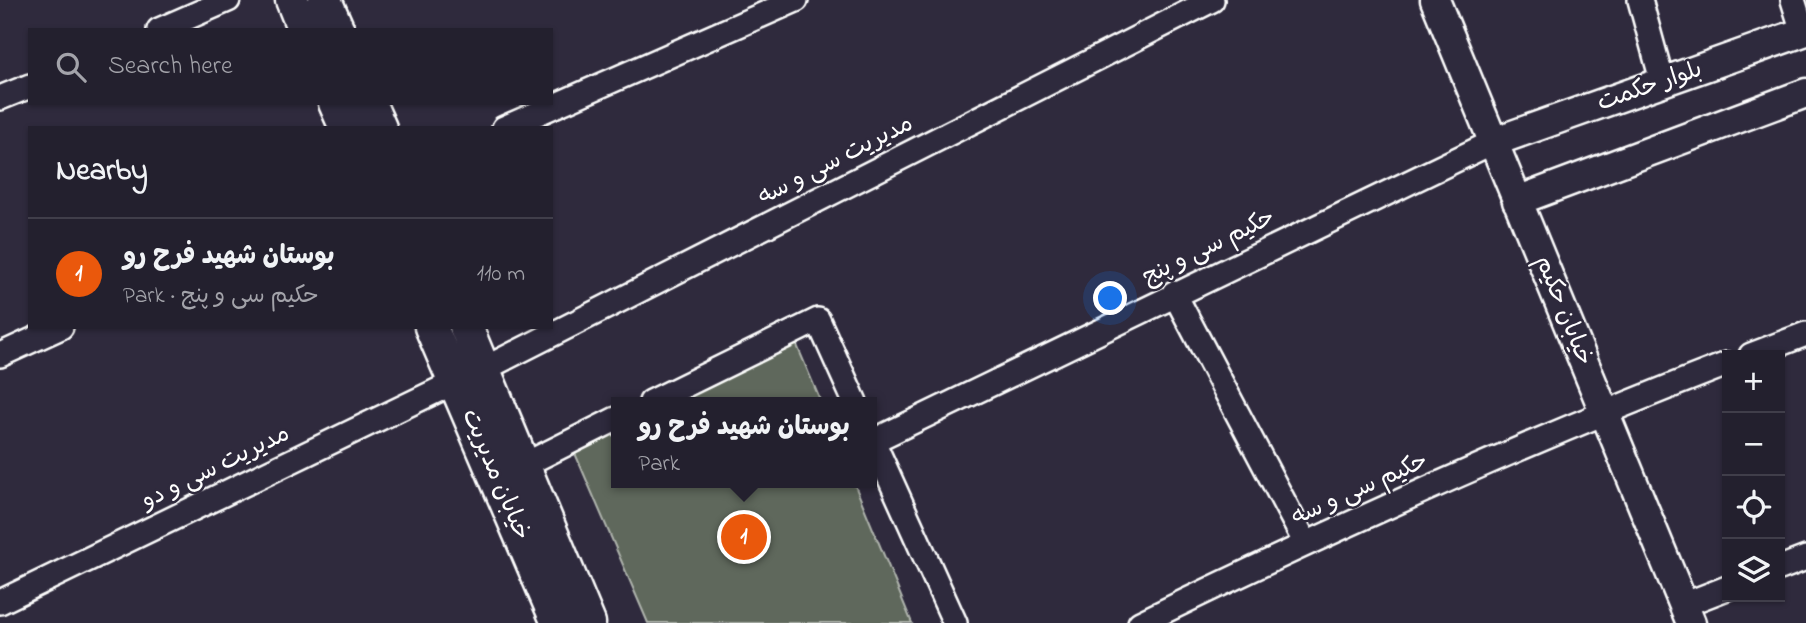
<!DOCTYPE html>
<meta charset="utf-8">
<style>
:root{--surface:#23202e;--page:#2f2d3a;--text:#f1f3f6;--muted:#a3a3aa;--line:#403e4a;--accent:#ea580c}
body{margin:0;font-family:"Indie Flower","Playpen Sans Arabic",sans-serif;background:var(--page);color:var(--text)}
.controls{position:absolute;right:21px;bottom:21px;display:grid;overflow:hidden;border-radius:0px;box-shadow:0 2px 5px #0004}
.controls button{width:63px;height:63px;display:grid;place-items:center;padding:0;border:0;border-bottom:2px solid var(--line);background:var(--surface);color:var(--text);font:35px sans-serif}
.you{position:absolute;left:1111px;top:299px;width:24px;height:24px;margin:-18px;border:5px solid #fff;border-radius:50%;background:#1a73e8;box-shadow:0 0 0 10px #1a73e833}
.badge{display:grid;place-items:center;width:46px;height:46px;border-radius:50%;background:var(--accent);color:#fff;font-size:23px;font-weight:700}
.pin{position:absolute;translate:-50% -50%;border:4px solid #fff;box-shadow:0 2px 7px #0006}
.popup{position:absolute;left:611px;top:397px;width:266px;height:91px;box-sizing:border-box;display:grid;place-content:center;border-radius:0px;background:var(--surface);filter:drop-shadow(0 2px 5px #0005);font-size:23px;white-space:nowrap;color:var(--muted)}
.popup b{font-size:26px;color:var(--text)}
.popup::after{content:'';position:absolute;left:50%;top:100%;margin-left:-14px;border:14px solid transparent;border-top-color:var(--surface)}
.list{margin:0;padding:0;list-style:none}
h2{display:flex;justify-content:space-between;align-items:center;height:91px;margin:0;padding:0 28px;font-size:30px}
h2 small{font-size:23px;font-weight:400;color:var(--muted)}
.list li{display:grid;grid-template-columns:46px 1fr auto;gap:21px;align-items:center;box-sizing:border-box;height:112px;padding:0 28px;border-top:2px solid var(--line)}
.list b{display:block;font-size:26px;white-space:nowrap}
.list p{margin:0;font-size:23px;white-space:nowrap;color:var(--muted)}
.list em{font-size:23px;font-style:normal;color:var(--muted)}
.icon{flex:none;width:38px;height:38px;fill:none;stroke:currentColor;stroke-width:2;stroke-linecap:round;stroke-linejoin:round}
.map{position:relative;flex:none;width:1806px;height:623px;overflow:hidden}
.search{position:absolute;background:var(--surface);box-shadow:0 2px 5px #0004;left:28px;top:28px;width:525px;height:77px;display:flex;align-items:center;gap:18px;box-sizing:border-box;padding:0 24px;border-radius:0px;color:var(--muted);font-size:26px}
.panel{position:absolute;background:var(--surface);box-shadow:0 2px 5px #0004;left:28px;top:126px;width:525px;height:203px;border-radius:0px}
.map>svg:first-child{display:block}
.green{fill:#5f685b;stroke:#afb4ad;stroke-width:2}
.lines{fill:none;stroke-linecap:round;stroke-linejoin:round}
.minor-casing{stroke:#fff;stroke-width:28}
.tertiary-casing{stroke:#fff;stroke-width:33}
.secondary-casing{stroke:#fff;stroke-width:37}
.minor{stroke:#2f2a3d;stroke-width:23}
.tertiary{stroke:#2f2a3d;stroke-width:28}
.secondary{stroke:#2f2a3d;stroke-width:32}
.labels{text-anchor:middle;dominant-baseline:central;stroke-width:5;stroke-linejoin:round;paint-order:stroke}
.street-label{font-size:24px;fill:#fff;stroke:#2f2a3d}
</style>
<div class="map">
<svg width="1806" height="623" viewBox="0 0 1806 623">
<rect width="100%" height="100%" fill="#2f2a3d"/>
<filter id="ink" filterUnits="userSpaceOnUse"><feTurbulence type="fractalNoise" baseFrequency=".0143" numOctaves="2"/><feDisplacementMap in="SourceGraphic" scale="14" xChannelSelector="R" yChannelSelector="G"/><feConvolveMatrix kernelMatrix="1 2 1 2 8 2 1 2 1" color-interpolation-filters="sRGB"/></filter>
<g filter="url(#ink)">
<path class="green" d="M796,343L821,402H674Z
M616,431V483H854L912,623H648L574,451Z"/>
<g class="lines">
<defs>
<path id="minor" d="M1640,0L1663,84
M1793,0L1803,32
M159,30L228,0
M0,98L30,86
M504,128L796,0
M1174,293L1305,542
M0,355L61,327
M1751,355L1806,334
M484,369L1212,0
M651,402L818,320L855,402
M872,439L955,623
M873,441L1493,142
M524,465L616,419
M1780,568L1806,558
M0,602L455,382
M1683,605L1727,588
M1140,623C1333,529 1527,441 1727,364"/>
<path id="tertiary" d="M1435,0L1691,623
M1493,142L1806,31
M1517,201L1806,93"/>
<path id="secondary" d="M292,0L304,30
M325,0L338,30
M335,103L346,128
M369,103L380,128
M431,327L558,623
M466,327L589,623"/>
</defs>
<use href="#minor" class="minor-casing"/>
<use href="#tertiary" class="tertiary-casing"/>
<use href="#secondary" class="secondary-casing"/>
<use href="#minor" class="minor"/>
<use href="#tertiary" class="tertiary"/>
<use href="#secondary" class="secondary"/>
</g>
</g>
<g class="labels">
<g class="street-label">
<text transform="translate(1650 87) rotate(-19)">بلوار حکمت</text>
<text transform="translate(836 161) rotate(-27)">مدیریت سی و سه</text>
<text transform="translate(1209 248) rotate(-26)">حکیم سی و پنج</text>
<text transform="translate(1563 311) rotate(68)">خیابان حکیم</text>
<text transform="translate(216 468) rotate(-26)">مدیریت سی و دو</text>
<text transform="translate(495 475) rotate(67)">خیابان مدیریت</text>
<text transform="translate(1360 490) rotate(-24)">حکیم سی و سه</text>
</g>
</g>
</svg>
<div class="controls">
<button>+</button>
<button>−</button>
<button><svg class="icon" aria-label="locate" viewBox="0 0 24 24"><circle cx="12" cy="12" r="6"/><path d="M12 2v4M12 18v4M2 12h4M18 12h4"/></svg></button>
<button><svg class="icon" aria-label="layers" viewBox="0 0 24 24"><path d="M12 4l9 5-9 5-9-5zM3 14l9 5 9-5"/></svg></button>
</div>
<div class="you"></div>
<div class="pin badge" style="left:744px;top:537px">1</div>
<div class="popup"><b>بوستان شهید فرح رو</b>Park</div>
<div class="search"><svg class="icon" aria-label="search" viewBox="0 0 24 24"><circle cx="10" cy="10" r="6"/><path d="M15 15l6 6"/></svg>Search here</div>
<section class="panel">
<h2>Nearby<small></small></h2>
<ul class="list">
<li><span class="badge">1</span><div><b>بوستان شهید فرح رو</b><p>Park · حکیم سی و پنج</p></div><em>110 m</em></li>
</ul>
</section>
</div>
